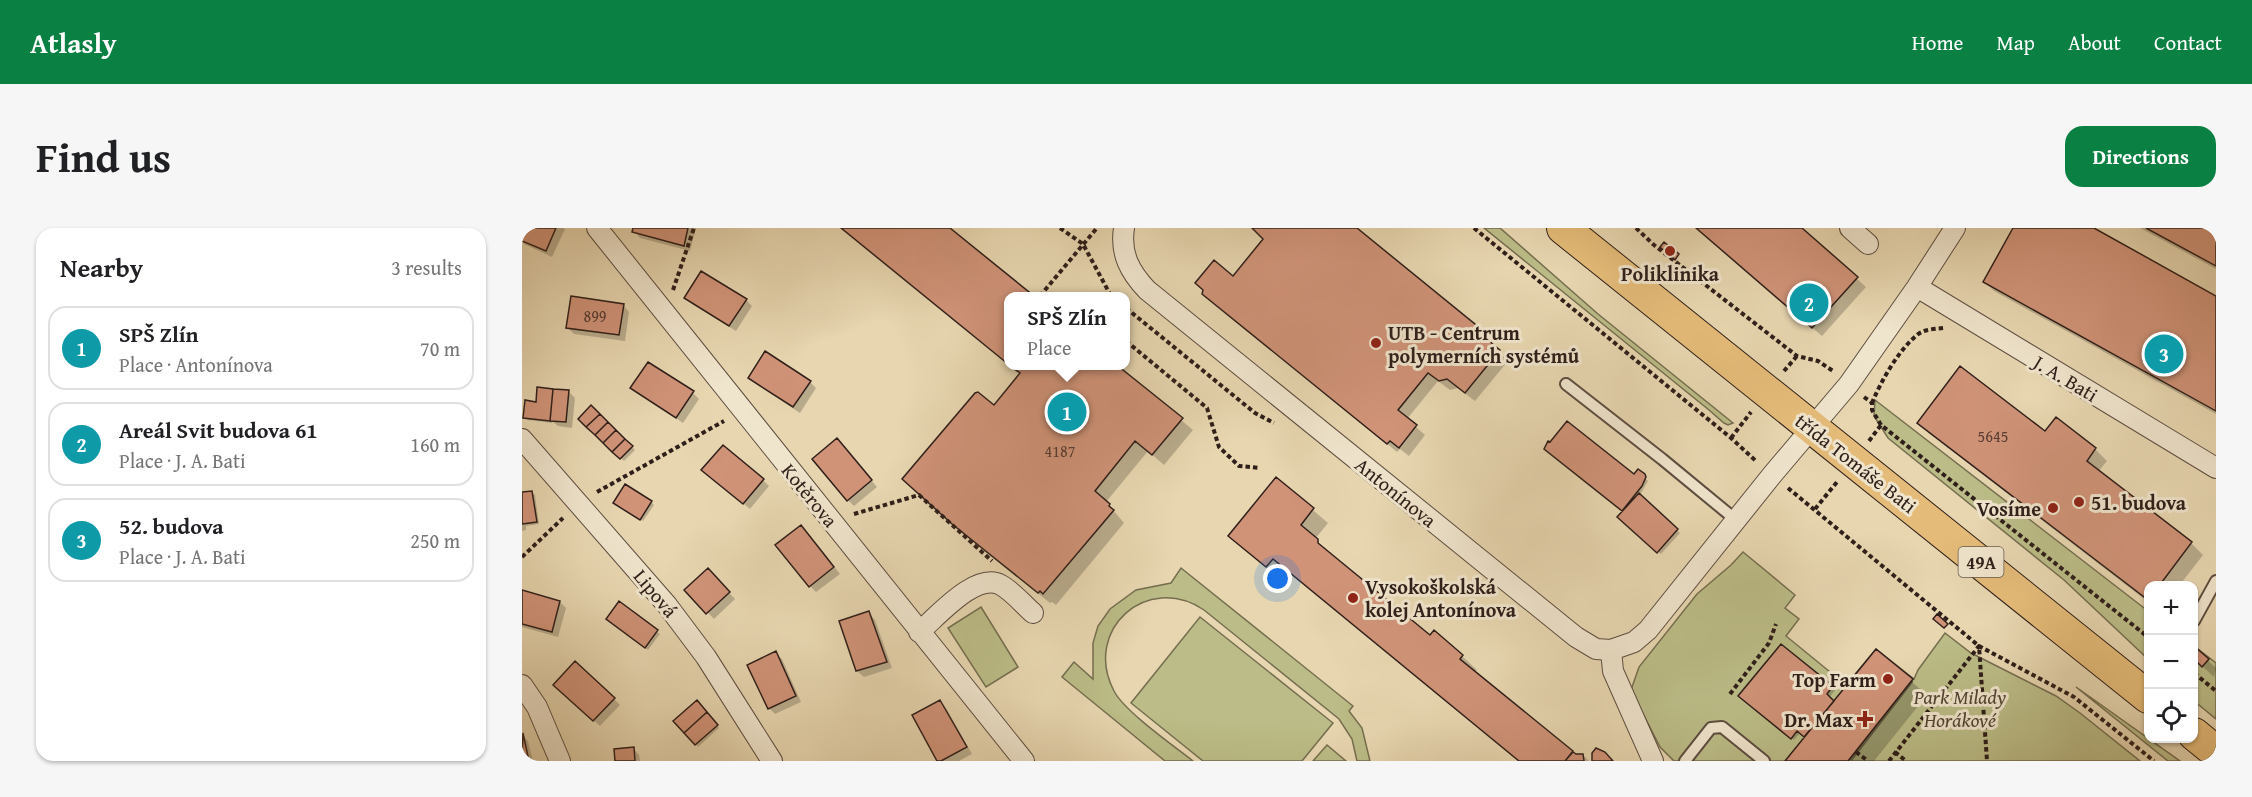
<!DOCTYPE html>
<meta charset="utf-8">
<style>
:root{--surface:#fff;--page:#f6f6f6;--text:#202124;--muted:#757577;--line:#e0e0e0;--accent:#0b8043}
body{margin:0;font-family:"Gentium Book Plus",serif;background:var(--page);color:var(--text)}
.controls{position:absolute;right:18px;bottom:18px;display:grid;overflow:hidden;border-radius:12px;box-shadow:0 2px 4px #0004}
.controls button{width:54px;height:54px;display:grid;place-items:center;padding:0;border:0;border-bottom:2px solid var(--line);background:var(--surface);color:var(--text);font:30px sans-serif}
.you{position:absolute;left:756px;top:351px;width:21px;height:21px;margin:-15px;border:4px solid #fff;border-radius:50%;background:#1a73e8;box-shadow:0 0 0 9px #1a73e833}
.badge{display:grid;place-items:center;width:39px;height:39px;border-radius:50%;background:var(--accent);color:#fff;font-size:20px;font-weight:700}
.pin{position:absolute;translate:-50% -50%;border:3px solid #fff;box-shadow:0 2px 6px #0006}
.popup{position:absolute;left:482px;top:64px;width:126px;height:78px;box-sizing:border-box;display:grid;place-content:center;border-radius:12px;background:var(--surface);filter:drop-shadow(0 2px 4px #0005);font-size:20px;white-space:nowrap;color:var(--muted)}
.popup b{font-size:22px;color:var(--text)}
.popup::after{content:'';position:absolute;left:50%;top:100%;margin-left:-12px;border:12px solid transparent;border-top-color:var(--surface)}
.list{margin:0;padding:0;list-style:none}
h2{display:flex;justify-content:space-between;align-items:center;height:78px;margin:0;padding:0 24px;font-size:26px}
h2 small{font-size:20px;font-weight:400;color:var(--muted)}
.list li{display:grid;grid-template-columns:39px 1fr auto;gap:18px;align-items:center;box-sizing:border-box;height:84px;margin:0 12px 12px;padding:0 12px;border:2px solid var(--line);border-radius:18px}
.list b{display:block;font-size:22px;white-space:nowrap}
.list p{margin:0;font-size:20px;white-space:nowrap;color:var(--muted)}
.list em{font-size:20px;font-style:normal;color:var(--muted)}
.icon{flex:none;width:33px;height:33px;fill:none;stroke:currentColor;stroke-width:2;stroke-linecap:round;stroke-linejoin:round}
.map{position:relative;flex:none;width:1694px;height:533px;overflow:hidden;border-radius:18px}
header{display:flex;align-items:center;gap:36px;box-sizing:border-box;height:84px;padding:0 30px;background:var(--accent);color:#fff}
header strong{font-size:28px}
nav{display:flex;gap:33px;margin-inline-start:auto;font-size:21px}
.intro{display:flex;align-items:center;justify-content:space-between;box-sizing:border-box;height:144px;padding:0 36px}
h1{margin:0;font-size:42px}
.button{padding:15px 27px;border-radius:18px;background:var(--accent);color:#fff;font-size:21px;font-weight:700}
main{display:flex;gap:36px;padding:0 36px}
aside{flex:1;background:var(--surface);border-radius:18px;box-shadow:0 2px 4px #0004}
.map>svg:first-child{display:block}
.green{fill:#bbbc87;stroke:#756e50;stroke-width:1.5}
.shadow{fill:#0003}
.building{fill:#d09378;stroke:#2f1f1a;stroke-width:1.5}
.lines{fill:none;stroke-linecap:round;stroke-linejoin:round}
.lane-casing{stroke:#5d4d40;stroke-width:14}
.street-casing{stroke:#5d4d40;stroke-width:22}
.primary-casing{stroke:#2f1f1a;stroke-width:34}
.path{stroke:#2f1f1a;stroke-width:4;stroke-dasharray:4.5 3;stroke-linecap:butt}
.lane{stroke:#efe4cc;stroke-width:10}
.street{stroke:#efe4cc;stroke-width:20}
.primary{stroke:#e4bb78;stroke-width:32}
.poi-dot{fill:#8f2418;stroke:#efe4cc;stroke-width:2}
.labels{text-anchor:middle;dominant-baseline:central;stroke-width:6;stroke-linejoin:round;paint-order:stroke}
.number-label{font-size:16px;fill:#573c32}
.shield{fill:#efe4cc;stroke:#695a4f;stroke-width:1.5}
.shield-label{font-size:18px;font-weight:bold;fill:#2f1f1a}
.poi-label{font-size:20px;font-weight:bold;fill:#2f1f1a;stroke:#efe4cc;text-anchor:start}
.street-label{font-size:20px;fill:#2f1f1a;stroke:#efe4cc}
.park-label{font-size:20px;font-style:italic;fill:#524635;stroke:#efe4cc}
</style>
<header>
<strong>Atlasly</strong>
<nav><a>Home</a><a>Map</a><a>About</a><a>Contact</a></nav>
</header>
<div class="intro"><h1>Find us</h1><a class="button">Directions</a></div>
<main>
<aside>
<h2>Nearby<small>3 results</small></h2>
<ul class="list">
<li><span class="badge" style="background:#0f9aa8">1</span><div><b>SPŠ Zlín</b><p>Place · Antonínova</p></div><em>70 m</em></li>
<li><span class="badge" style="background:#0f9aa8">2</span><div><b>Areál Svit budova 61</b><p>Place · J. A. Bati</p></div><em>160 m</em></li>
<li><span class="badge" style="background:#0f9aa8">3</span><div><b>52. budova</b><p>Place · J. A. Bati</p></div><em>250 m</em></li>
</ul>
</aside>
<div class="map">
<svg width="1694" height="533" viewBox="0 0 1694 533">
<rect width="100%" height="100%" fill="#e7d6b0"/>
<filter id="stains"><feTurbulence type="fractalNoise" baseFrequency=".00333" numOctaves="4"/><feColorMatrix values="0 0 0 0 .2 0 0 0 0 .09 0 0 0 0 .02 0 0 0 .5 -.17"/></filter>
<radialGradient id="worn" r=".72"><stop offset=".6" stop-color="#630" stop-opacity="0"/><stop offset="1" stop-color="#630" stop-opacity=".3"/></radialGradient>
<path class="green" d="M962,0H978L1076,86L1211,195L1206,197L1202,195L1187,182Z
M1353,172L1626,383V431L1542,352L1366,210L1352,188Z
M1221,324L1273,367L1263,380L1277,391L1264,408L1324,457L1354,421L1392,451L1396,442L1423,405L1449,425L1534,468L1558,485L1618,533H1329L1391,453L1327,533H1152L1138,519L1109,462L1117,439L1175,366L1209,337Z
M659,340L831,478L827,483L840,500L848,533H835L830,511L817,491L682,382C625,344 560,402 592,463C602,483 652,518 671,533H643L540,449L552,434L571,451V415L576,398L588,381L614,362L649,355Z
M459,379L496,439L464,459L426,400Z
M678,389L811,495L780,533H681L609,475Z
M1672,418L1694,435V491L1672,473Z
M1554,459L1658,533H1646Z
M805,517L824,533H791Z"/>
<path class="shadow" d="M0,0H41L43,1L30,29L0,15Z
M113,0H174L168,23L118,10L112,3Z
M319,0H426L510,68H486V136Z
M732,0H832L962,114L961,105L968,112V116L986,133L953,173L936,160L928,162L916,153L885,191L903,207L887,228L878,221L875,224L681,66L711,50L742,11Z
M1175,0H1278L1344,59L1300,108Z
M1493,0H1569L1694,70V186L1472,63L1463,54Z
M1618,0H1694V41Z
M163,69L224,72L230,78L214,103L170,76Z
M101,77L107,84L103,113L52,106L45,99Z
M488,138H594L671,202L642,237L626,223L584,274L602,295L534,377L530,374L528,375L444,307L472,179L499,146Z
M228,150L288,154L294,160L278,185L234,156Z
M110,160L171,165L177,171L161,195Z
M47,164L53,170L50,200L36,198L30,193V195L6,192L3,189L15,175Z
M69,179L113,222L102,233L58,191Z
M1534,191L1573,221L1585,233L1576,244L1669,315L1681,327L1657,358H1626V374L1408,206L1397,195L1523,205Z
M321,218L355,259L332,278L326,272Z
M1027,224L1112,248L1116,243L1126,253L1118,267L1158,305L1139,326L1097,288L1102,283Z
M188,248L241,252L247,258L228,281Z
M755,251L806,295L793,311L809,327L908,409L940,428L955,442L952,445L1053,528L1061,527L1067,533H996L766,344L760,352L723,322L708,308Z
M10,264L13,267L17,296L4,298V302L0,303V266Z
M129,274L132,277L121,293L96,277Z
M285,305L318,346L294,364L288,358Z
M192,349L213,371L192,391L164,362Z
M0,364L38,374L44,380L36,409L0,399Z
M97,376L138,406L126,422L88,393Z
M347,385L353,392L370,440L342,449L335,443L319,394Z
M1259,418L1313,462L1307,470L1313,475L1354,423L1405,467L1352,533H1265L1284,510L1278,505L1272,512L1221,470Z
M1672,420L1694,440L1692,449L1672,431Z
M253,425L260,431L279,474L253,486L247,480Z
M39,464L92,471L98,477L78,498Z
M175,474L197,500L176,519L153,493Z
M418,474L424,480L450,526L437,533H417L392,488Z
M0,507L6,513L11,533H0Z
M111,520L117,527L118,533H95L94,522Z"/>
<path class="building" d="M0,0H34L24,23L0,13Z
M111,0H166L162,18L110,4Z
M319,0H428L512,68H486V136Z
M730,0H835L959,101L960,107L978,122L943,165L925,151L917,153L906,145L876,182L895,197L877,220L868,213L865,216L680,66L681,62L673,55L692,32L711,48L741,11Z
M1174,0H1280L1336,49L1290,100Z
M1491,0H1572L1694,68V183L1461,54Z
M1624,0H1694V38Z
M1142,14L1157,26L1153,32L1138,19Z
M179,43L225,71L207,98L162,70Z
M49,68L102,76L97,107L44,100Z
M243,123L289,153L271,179L226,150Z
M126,134L172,163L154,190L108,160Z
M488,138H596L661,190L630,227L613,213L573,263L588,276L587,278L592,282L521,366L518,363L516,365L430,296L380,251L453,165L456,164L472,177L498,145Z
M1438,138L1523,203L1534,189L1574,220L1565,233L1670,314L1637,358H1626V372L1395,195Z
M15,159L31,161L28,193L1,190L3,172L14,174Z
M31,161L47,162L44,194L28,193Z
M69,177L78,186L64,199L56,191Z
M78,186L86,194L73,207L64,199Z
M1045,193L1112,246L1116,241L1123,246L1124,249L1120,258L1100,283L1022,221L1026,213L1028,214Z
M86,194L94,202L81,215L73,207Z
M94,202L103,211L90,224L81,215Z
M315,210L350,252L325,273L290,231Z
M103,211L111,218L98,231L90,224Z
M201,217L242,251L221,276L179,242Z
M754,249L792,280L779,297L796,311V315L908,407L912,402L941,427L938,431L1051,523L1043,533H997L751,331L744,339L706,308Z
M103,256L130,273L118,292L91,275Z
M10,263L15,294L0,296V264Z
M1117,265L1156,301L1135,325L1095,289Z
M279,297L312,339L287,359L253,317Z
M186,340L208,364L184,386L162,362Z
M0,362L38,373L30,404L0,396Z
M97,373L136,402L123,420L84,391Z
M347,383L365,434L334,443L317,393Z
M1415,386L1426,396L1422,400L1411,391Z
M1259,416L1311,458L1305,466L1312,473L1282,509L1275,503L1269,511L1216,468Z
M1672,418L1687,431L1680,439L1672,431Z
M1354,421L1391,451L1326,533H1263Z
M254,423L274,468L246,481L225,437Z
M53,433L93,470L71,493L31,457Z
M175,472L185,484L162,505L151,493Z
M418,472L445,519L419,533H415L390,487Z
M185,484L196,497L173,517L162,505Z
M1,505L7,533H0Z
M112,519L113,533H93L92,521Z
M1074,520L1083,524L1091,533H1070V525Z
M1051,524L1054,526H1061L1062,533H1043Z"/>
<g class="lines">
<defs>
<path id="lane" d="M1044,156L1140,231L1214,292
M1672,393L1694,353
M1163,533L1189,500L1200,499L1242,533"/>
<path id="street" d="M75,0L502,533
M602,0C598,26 608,44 625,62L1054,409L1074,421L1089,422L1112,414L1126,402L1250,247L1327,156L1395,59L1433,0
M1328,0L1346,16
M1395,59L1694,240
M0,211L145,377L184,429L250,533
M397,404C415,389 454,343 479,357C490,363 501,376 511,385
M1089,422L1091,443L1131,533
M0,457L15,479L38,533"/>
<path id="primary" d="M1041,0L1626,469
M1672,506L1694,524"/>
</defs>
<use href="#lane" class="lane-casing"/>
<use href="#street" class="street-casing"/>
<use href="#primary" class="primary-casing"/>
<path class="path" d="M538,0L561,16L589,68
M952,0L1209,210L1235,234
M1114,0L1132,17L1275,128L1296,133L1311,143
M151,62L172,0
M518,68L575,0
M604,80L733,185L752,195
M604,113L685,180L697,219L717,238L738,240
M1262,143L1275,128
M1342,169L1350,175V182L1359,197L1626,409
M1350,175C1359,153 1376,123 1395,107C1402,101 1413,101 1422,100
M1209,210L1229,184
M1347,213L1359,197
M1266,260L1457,418L1552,469L1632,533
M75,264L202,193
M1293,281L1315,254
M332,286L397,267L470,333
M0,329L41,290
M1672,445L1694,463
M1208,466L1247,415L1254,396
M1334,524L1346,533
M1373,524L1384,533
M1367,533L1457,418L1465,533"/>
<use href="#lane" class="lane"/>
<use href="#street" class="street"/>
<use href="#primary" class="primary"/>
</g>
<g class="poi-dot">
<circle cx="1148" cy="23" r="6"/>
<circle cx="854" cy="115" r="6"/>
<circle cx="1557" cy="274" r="6"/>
<circle cx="1531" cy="280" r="6"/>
<circle cx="831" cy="370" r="6"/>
<circle cx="1366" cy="451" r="6"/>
<path d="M1340 482h6v6h6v6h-6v6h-6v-6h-6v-6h6z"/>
</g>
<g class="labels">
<g class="number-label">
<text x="73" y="88">899</text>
<text x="1471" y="208">5645</text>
<text x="538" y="223">4187</text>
</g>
<rect class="shield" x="1436.5" y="319" width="45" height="30" rx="4.5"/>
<g class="shield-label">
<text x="1459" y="334">49A</text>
</g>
<g class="poi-label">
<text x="1148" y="45" text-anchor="middle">Poliklinika</text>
<text x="866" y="104">UTB - Centrum<tspan x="866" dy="23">polymerních systémů</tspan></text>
<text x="1569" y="274">51. budova</text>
<text x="1519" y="280" text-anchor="end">Vosíme</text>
<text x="843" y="358">Vysokoškolská<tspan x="843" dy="23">kolej Antonínova</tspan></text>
<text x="1354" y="451" text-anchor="end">Top Farm</text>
<text x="1331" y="491" text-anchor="end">Dr. Max</text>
</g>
<g class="street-label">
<text transform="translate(1544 150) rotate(31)">J. A. Bati</text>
<text transform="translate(1334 235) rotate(38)">třída Tomáše Bati</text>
<text transform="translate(874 264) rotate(39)">Antonínova</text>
<text transform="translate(288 267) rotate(51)">Kotěrova</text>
<text transform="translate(134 365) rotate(50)">Lipová</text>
</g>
<g class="park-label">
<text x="1438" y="468">Park Milady<tspan x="1438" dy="23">Horákové</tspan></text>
</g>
</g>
<rect width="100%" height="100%" filter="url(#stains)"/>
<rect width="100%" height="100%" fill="url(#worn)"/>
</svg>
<div class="controls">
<button>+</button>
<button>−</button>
<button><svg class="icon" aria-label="locate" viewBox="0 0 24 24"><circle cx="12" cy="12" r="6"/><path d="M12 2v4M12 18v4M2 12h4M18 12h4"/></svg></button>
</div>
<div class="you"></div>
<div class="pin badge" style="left:545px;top:184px;background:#0f9aa8">1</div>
<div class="popup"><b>SPŠ Zlín</b>Place</div>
<div class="pin badge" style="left:1287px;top:75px;background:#0f9aa8">2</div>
<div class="pin badge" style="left:1642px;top:126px;background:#0f9aa8">3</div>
</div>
</main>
